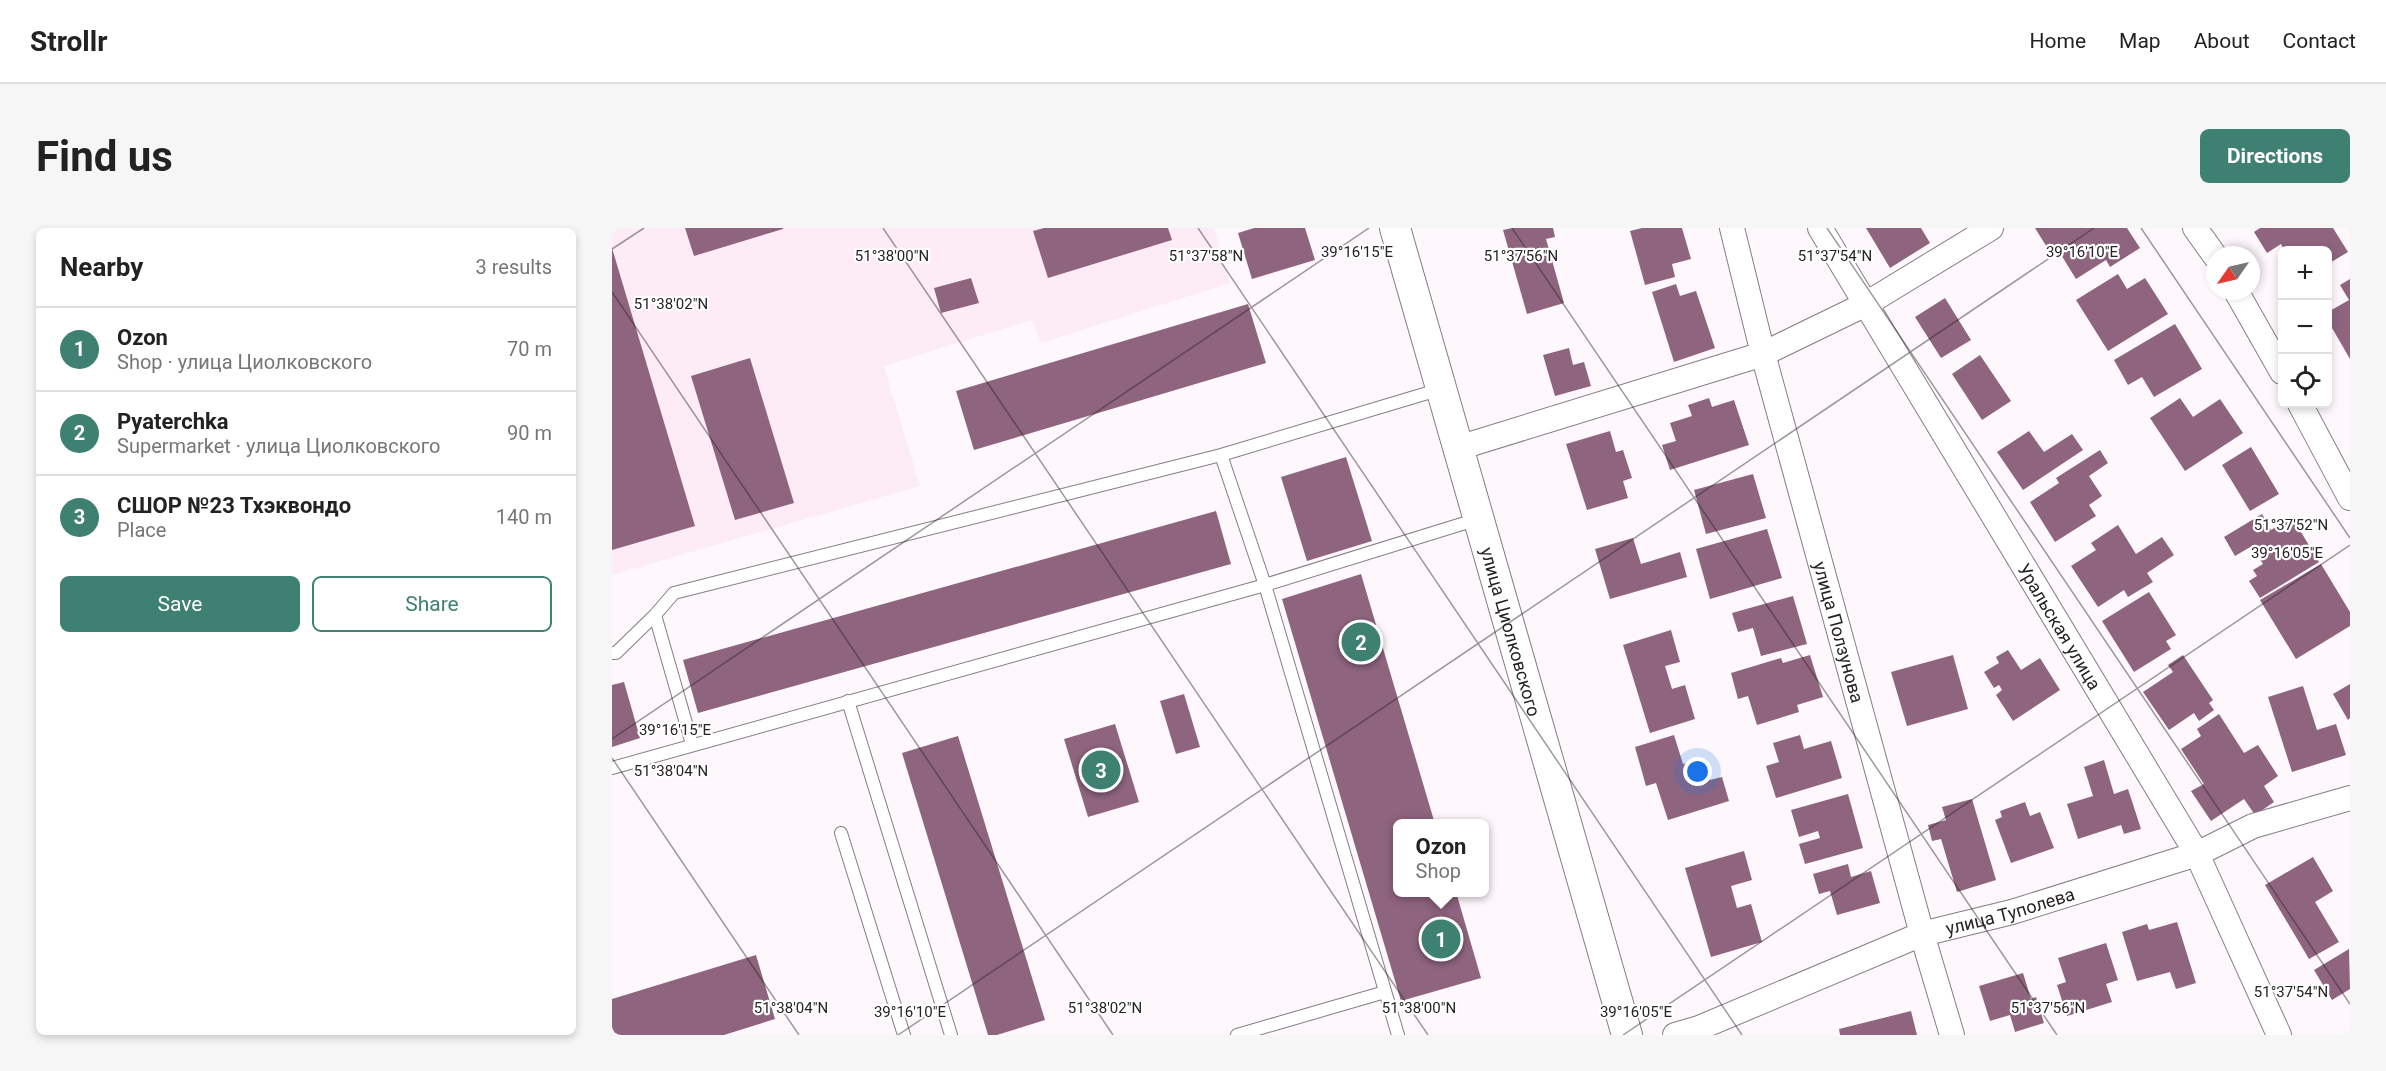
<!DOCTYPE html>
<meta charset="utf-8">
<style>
:root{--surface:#fff;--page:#f6f6f6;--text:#222;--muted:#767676;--line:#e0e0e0;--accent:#3e8172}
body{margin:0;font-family:Roboto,sans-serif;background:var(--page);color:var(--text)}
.controls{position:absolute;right:18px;top:18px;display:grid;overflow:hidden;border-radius:9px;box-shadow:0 3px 9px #0003}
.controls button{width:54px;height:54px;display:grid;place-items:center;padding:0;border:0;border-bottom:2px solid var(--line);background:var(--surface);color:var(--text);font:30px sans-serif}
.compass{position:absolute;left:1594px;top:18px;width:54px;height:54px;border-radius:50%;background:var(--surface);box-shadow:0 3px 9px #0003;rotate:236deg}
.you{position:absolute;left:1086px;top:544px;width:21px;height:21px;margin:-15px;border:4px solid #fff;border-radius:50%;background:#1a73e8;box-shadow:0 0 0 9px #1a73e833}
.badge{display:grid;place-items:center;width:39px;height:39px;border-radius:50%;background:var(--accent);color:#fff;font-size:20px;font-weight:700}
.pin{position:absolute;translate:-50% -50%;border:3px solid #fff;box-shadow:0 2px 6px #0006}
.popup{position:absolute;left:781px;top:591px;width:96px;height:78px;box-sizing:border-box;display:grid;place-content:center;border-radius:9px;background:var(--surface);filter:drop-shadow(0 2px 4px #0005);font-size:20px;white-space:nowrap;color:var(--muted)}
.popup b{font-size:22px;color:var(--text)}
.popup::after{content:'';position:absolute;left:50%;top:100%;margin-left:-12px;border:12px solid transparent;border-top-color:var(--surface)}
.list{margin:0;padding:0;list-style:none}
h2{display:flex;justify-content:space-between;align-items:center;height:78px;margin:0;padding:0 24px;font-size:26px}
h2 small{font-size:20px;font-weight:400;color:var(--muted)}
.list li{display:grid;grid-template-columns:39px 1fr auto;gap:18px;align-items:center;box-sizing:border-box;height:84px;padding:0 24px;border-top:2px solid var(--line)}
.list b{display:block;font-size:22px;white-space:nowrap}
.list p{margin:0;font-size:20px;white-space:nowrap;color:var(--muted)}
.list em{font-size:20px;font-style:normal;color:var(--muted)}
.actions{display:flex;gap:12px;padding:18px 24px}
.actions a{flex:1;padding:14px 0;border:2px solid var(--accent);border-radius:9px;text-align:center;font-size:21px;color:var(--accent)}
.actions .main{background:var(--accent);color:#fff}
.icon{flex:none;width:33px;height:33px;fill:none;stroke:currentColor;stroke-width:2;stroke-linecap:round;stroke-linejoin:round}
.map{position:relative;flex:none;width:1738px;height:807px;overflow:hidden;border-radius:9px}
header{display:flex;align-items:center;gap:36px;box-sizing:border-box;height:84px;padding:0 30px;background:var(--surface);border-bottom:2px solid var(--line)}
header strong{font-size:28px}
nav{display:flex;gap:33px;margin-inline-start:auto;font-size:21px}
.intro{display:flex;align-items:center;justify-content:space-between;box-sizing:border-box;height:144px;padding:0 36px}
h1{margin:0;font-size:42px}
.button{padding:15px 27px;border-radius:9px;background:var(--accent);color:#fff;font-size:21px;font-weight:700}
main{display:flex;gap:36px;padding:0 36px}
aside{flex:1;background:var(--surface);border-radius:9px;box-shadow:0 3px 9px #0003}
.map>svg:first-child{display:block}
.built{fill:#fdecf6}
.building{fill:#8e647f}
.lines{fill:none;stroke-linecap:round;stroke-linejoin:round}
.service-casing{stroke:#877c83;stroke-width:14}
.minor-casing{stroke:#877c83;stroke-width:26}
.tertiary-casing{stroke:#877c83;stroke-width:32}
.service{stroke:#fff;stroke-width:12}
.minor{stroke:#fff;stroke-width:24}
.tertiary{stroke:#fff;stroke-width:30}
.ticks{fill:none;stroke:#272225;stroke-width:1.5;stroke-opacity:0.45}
.labels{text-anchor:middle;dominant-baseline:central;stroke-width:4.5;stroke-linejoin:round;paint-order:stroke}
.street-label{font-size:18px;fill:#272225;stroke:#fff}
.ticks-label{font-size:15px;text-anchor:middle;fill:#272225;stroke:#fff;stroke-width:4.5;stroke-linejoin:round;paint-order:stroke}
</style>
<header>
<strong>Strollr</strong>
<nav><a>Home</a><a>Map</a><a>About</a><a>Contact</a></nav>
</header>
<div class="intro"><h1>Find us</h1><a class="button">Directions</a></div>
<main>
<aside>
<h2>Nearby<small>3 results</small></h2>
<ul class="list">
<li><span class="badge">1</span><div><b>Ozon</b><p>Shop · улица Циолковского</p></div><em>70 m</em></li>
<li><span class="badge">2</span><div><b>Pyaterchka</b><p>Supermarket · улица Циолковского</p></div><em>90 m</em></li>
<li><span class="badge">3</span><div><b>СШОР №23 Тхэквондо</b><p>Place</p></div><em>140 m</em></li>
</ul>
<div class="actions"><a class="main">Save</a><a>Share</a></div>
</aside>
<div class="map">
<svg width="1738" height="807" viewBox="0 0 1738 807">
<rect width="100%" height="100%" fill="#fef8fc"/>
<path class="built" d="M0,0H602L618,55L429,115L420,92L272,138L308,258L0,347Z"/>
<path class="building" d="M73,0H171V1L82,28Z
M432,0H556L560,12L436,50L421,3Z
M642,0H693L703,32L640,51L626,5Z
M900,0H941L943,9L934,11L952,75L915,86L891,2Z
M1030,0H1070L1079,31L1060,36L1063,49L1033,57L1018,3Z
M1254,0H1309L1318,15L1278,40Z
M1423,0H1515L1528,20L1498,39L1494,32L1464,51L1448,25L1441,29Z
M1648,0H1721L1736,24L1716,36V22H1672L1669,16L1655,25L1642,4Z
M0,20L83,298L0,322Z
M1506,46L1515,61L1533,50L1556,86L1496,123L1464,72Z
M359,50L367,75L329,85L322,60Z
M1738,51V131L1716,93V84L1737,72L1728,57Z
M1064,56L1068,68L1084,63L1103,120L1062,134L1040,64Z
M1333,70L1359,112L1329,130L1303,89Z
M636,76L654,135L362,222L344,163Z
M1563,96L1590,141L1542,169L1530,149L1516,157L1502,132Z
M957,120L961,137L972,134L979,158L943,168L931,127Z
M1368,127L1399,173L1370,192L1340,146Z
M138,130L182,275L123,292L79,148Z
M1097,170L1100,179L1122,172L1137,217L1058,242L1050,217L1064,213L1058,195L1080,188L1076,177Z
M1568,170L1581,189L1608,171L1631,205L1573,243L1538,190Z
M998,203L1004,224L1011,222L1020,250L1011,253L1016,270L975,282L954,216Z
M1417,203L1432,224L1460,206L1471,222L1411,262L1385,224Z
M1639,219L1667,266L1638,283L1610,237Z
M1488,222L1496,235L1477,248L1490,268L1477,277L1484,288L1443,314L1418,274L1447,255L1444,250Z
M734,229L760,313L695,333L669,249Z
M1141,246L1154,290L1094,306L1082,262Z
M604,283L619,336L86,485L71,432Z
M1650,286L1659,302L1680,289L1707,334L1648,370L1637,353L1645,348L1641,342L1651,336L1640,318L1623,328L1612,309Z
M1506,297L1524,326L1550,309L1562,327L1535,345L1541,354L1516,369L1512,362L1486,379L1459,338L1484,322L1479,315Z
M1155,301L1170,350L1098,371L1084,321Z
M1021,310L1029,336L1068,324L1075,349L998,371L983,321Z
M1709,336L1738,384V398L1684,431L1648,372Z
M749,346L823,596H786V664H844L869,750L789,773L670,371Z
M1537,364L1564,407L1554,413L1559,421L1522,444L1490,393Z
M1181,368L1195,416L1149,428L1141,400L1126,404L1120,385Z
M1059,402L1068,434L1053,438L1060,461L1073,457L1083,491L1038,505L1011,417Z
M1396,422L1409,442L1428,430L1448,462L1401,493L1384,467L1390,462L1387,457L1382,460L1372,444L1387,435L1384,429Z
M1198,427L1211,469L1185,477L1187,484L1145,497L1136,468L1126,471L1119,445L1169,430L1171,435Z
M1341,427L1356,481L1295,498L1279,444Z
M1571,427L1601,472L1597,475L1602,482L1587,493L1582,485L1557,502L1531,464L1561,444L1556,437Z
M12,454L28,510L0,519V457Z
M1738,456V490L1736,492L1721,466Z
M1691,458L1705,502L1724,496L1734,527L1680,544L1656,469Z
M572,466L588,519L564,526L548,473Z
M1607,486L1632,525L1646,517L1666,548L1652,558L1662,574L1643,587L1632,571L1599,593L1579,563L1592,556L1569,521L1589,508L1585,501Z
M503,496L527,574L476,589L452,511Z
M1062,507L1071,536L1091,530L1098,552L1110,549L1117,573L1056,592L1044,555L1034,558L1023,519Z
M1188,507L1192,521L1219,513L1230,550L1164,570L1154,538L1167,534L1161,515Z
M346,508L433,792L385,807H376L290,525Z
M1492,532L1502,566L1516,561L1529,601L1512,606L1509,597L1466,611L1455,576L1481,568L1472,539Z
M1236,566L1251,620L1193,636L1187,616L1208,610L1206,603L1187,609L1179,582Z
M1360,571L1384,652L1345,664L1329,611L1320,613L1316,597L1334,592L1330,579Z
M1413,574L1418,588L1428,584L1442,620L1399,635L1383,592L1390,589L1388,583Z
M1132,623L1140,652L1119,658L1125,680L1139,676L1150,714L1099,729L1073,640Z
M1701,629L1721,663L1703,674L1727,714L1697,731L1653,657Z
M1236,636L1239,649L1259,643L1268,675L1225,687L1218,663L1207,666L1201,646Z
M1565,694L1584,755L1564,761L1558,744L1525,753L1510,704L1535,696L1537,702Z
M1494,715L1506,752L1494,756L1500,774L1455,788L1445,757L1454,754L1446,730Z
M1737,721L1738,761L1720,772L1702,742Z
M144,727L163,791L112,807H0V771Z
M1411,745L1419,771L1424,769L1432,795L1403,804L1398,787L1378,793L1367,758Z
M1299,783L1305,807H1228L1227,801Z"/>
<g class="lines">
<defs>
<path id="service" d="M609,227L653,357L786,807
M43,387L80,516
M0,425H4L43,387L62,365L609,227L829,161
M236,473L339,807
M0,540L653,357L866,291
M229,605L292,807
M625,807L773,764"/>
<g id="minor">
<path id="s1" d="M1120,0L1151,126L1310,706L1340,807"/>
<path id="s2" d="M1208,0L1585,626L1667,807"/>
<path d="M1583,0L1603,28"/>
<path d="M1624,63L1670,144"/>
<path d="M1688,176L1738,270"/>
<path d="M846,220L1151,126L1254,76L1379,0"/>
<path id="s3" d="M1063,807L1087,800L1310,706L1400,684L1585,626L1641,598L1738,570"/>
</g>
<g id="tertiary">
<path id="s4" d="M783,0L1015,807"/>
</g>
</defs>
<use href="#service" class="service-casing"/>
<use href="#minor" class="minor-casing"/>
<use href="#tertiary" class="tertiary-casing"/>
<use href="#service" class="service"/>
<use href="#minor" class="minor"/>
<use href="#tertiary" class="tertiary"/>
</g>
<path class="ticks" d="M271,0L816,807M586,0L1130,807M900,0L1445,807M1215,0L1738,776M1529,0L1738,310M0,21L32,0M0,64L501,807M0,511L757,0M0,530L187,807M286,807L1482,0M1011,807L1738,317M1736,807L1738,806"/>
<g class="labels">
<g class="street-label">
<text stroke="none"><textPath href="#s2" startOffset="465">Уральская улица</textPath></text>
<text stroke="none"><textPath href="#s4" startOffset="420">улица Циолковского</textPath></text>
<text stroke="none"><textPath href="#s1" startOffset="418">улица Ползунова</textPath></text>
<text stroke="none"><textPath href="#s3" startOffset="358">улица Туполева</textPath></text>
</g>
</g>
<g class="ticks-label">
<text x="745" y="29">39°16'15"E</text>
<text x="1470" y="29">39°16'10"E</text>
<text x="280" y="33">51°38'00"N</text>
<text x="594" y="33">51°37'58"N</text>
<text x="909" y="33">51°37'56"N</text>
<text x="1223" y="33">51°37'54"N</text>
<text x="59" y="81">51°38'02"N</text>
<text x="1679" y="302">51°37'52"N</text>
<text x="1675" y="330">39°16'05"E</text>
<text x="63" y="507">39°16'15"E</text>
<text x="59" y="548">51°38'04"N</text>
<text x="1679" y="769">51°37'54"N</text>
<text x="179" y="785">51°38'04"N</text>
<text x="493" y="785">51°38'02"N</text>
<text x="807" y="785">51°38'00"N</text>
<text x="1436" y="785">51°37'56"N</text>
<text x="298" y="789">39°16'10"E</text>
<text x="1024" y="789">39°16'05"E</text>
</g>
</svg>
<div class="controls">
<button>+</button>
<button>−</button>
<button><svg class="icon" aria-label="locate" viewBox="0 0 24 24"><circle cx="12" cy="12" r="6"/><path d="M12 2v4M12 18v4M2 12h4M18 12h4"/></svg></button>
</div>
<svg class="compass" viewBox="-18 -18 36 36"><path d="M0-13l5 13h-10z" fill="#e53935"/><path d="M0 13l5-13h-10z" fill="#767676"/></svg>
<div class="you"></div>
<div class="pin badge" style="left:829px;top:711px">1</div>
<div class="popup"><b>Ozon</b>Shop</div>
<div class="pin badge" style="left:749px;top:414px">2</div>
<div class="pin badge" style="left:489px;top:542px">3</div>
</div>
</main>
